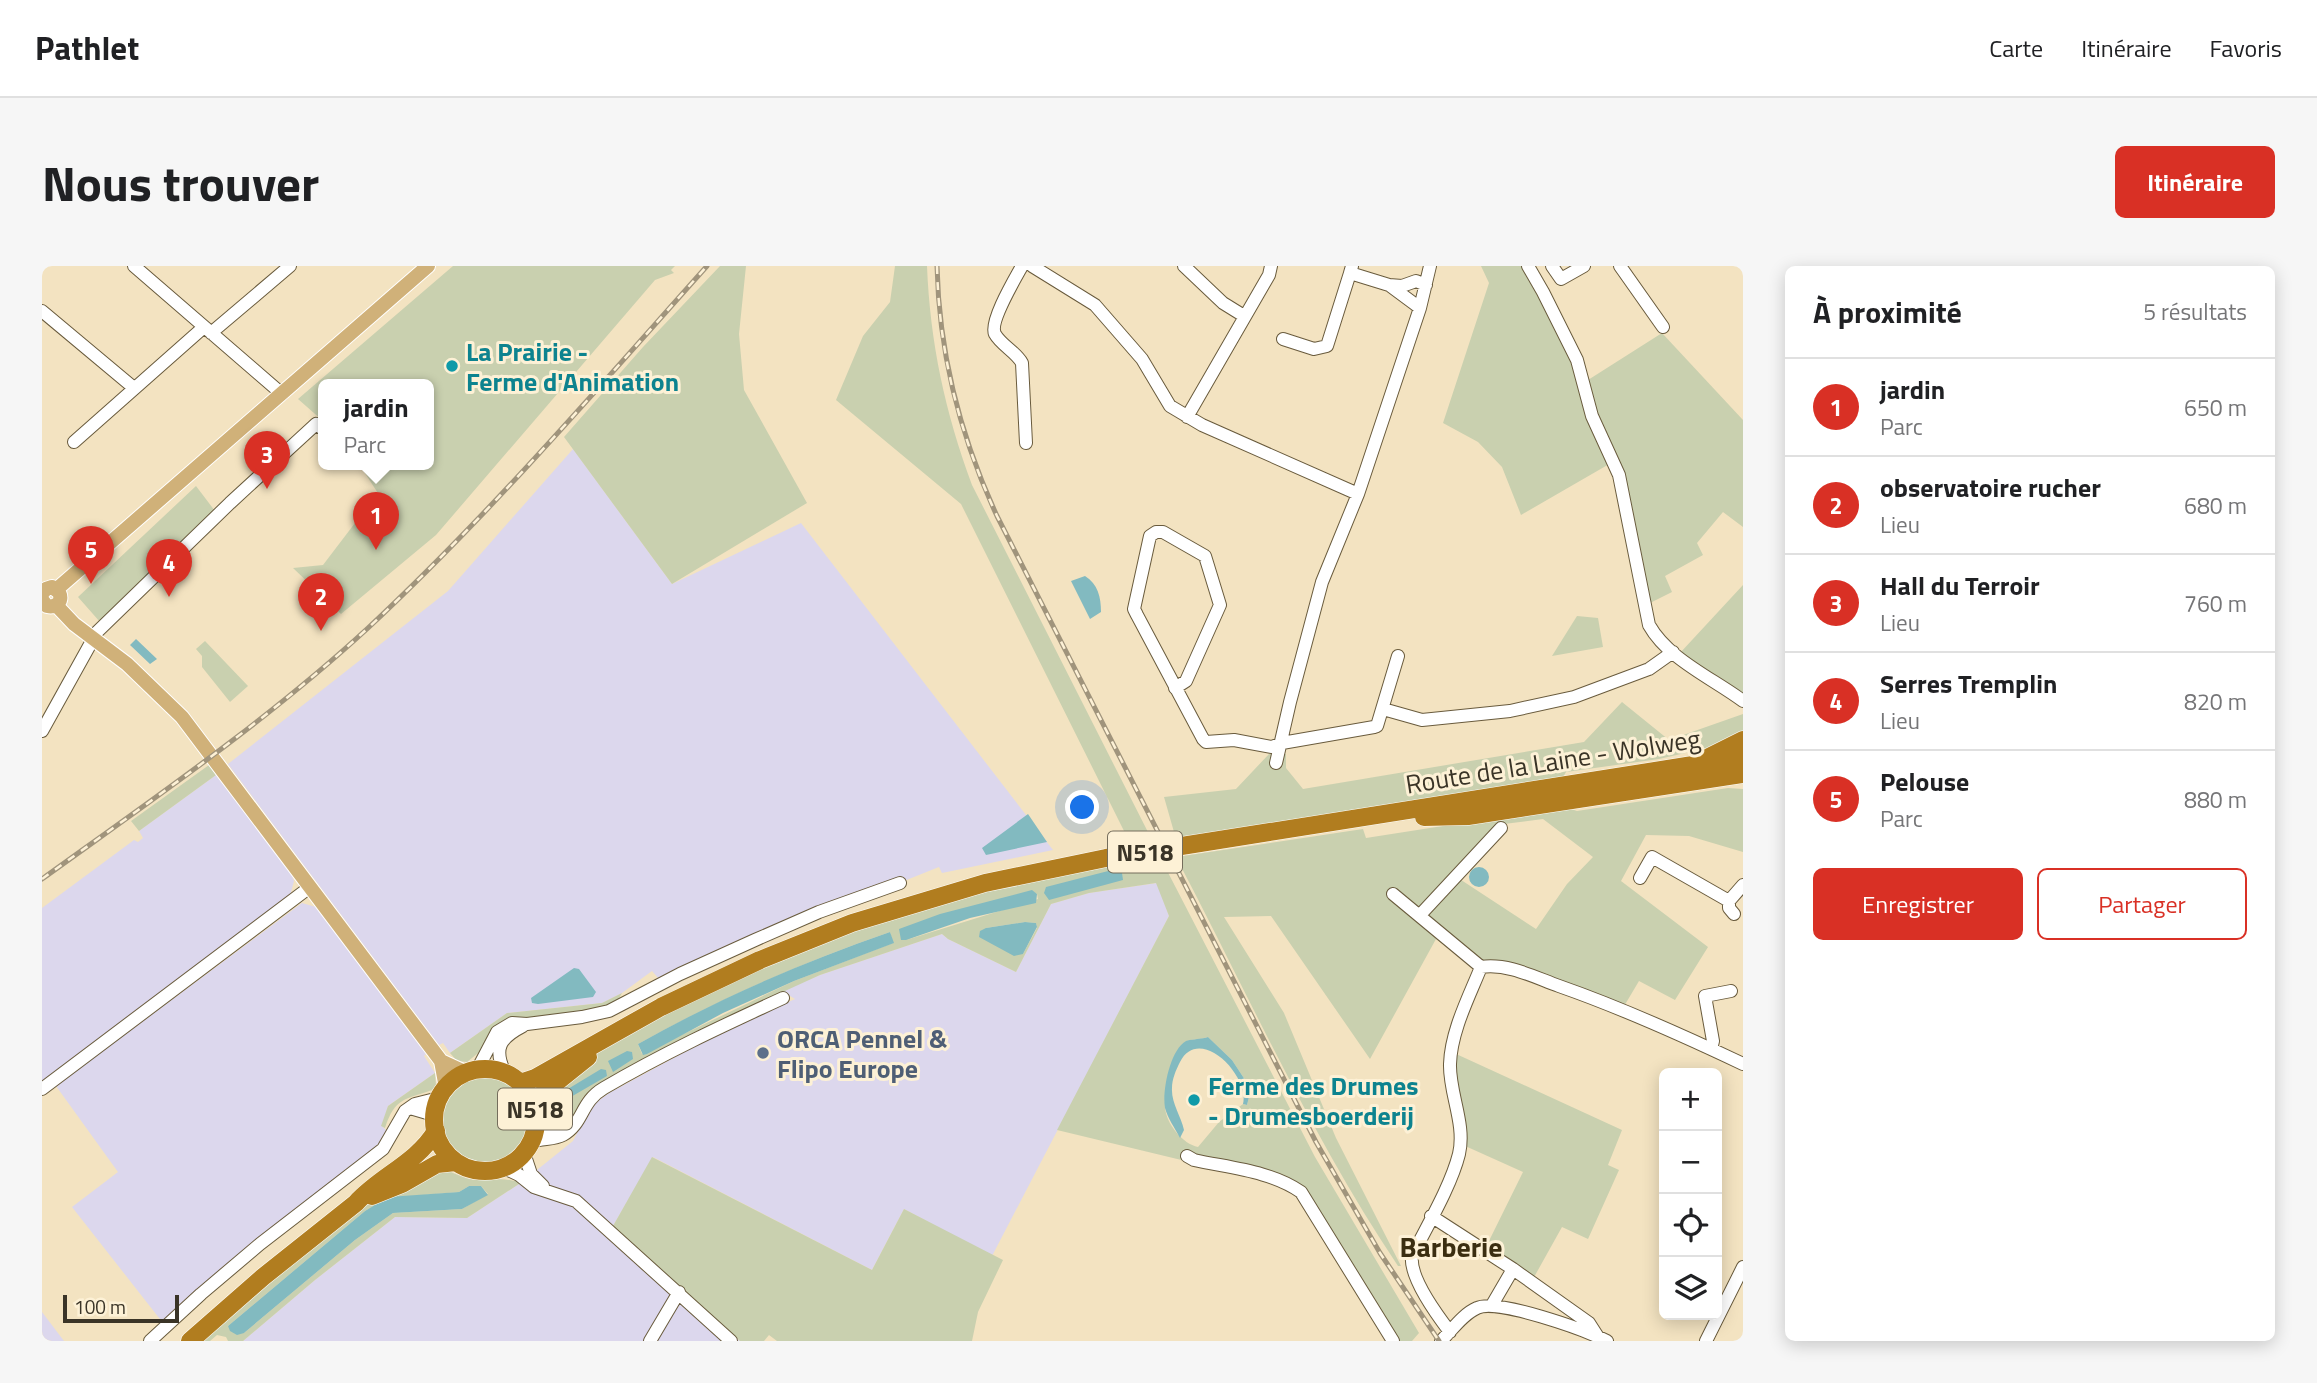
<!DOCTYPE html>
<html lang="fr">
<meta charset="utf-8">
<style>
:root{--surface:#fff;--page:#f6f6f6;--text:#202124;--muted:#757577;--line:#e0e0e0;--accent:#d93025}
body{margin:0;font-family:"Titillium Web",sans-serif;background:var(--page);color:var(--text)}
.controls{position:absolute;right:21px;bottom:21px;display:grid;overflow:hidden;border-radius:10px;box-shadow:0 4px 18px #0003}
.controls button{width:63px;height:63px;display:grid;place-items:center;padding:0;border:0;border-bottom:2px solid var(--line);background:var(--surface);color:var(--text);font:35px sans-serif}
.scale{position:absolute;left:21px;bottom:18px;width:116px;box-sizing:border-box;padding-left:7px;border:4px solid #3a3427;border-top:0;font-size:19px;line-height:24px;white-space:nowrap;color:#3a3427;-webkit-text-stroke:5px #fdf1d6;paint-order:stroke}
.you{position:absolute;left:1041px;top:542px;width:24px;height:24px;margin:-18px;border:5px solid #fff;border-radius:50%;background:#1a73e8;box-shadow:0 0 0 10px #1a73e833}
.badge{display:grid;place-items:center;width:46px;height:46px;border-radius:50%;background:var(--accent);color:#fff;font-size:23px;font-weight:700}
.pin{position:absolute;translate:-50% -58px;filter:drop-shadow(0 2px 4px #0008)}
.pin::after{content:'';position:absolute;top:37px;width:24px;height:21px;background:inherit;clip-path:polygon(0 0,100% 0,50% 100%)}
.popup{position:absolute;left:276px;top:113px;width:116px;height:91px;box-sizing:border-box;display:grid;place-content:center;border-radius:10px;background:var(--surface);filter:drop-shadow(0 2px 5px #0005);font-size:23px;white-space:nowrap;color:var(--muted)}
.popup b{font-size:26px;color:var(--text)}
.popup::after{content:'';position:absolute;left:50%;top:100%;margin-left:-14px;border:14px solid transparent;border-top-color:var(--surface)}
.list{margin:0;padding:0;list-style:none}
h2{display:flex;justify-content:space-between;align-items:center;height:91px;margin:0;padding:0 28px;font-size:30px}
h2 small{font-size:23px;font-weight:400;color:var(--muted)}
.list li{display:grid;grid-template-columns:46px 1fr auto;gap:21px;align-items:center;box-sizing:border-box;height:98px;padding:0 28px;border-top:2px solid var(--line)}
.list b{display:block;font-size:26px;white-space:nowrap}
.list p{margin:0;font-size:23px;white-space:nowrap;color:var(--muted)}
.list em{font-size:23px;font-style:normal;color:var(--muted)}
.actions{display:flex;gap:14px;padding:21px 28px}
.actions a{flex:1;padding:16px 0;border:2px solid var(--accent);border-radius:10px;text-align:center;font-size:24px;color:var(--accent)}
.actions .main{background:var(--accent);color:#fff}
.icon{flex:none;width:38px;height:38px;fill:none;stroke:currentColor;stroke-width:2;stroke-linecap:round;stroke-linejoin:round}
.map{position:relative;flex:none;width:1701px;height:1075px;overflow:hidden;border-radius:10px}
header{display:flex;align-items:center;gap:42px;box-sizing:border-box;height:98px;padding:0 35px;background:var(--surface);border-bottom:2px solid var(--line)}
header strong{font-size:33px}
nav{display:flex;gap:38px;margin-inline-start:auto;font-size:24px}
.intro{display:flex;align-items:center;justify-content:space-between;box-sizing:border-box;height:168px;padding:0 42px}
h1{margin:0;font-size:49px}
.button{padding:18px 32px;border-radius:10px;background:var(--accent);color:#fff;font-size:24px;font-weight:700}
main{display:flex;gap:42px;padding:0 42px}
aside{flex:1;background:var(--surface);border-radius:10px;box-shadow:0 4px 18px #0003}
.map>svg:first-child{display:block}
.industrial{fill:#dcd7ed}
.green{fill:#c9d0af;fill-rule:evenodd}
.water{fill:#82bac0}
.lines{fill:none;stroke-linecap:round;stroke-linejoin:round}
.minor-casing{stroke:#695b3d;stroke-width:14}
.major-casing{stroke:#fff;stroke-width:16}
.highway-casing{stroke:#fff;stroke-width:19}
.minor{stroke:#fff;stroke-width:12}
.major{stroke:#d0b179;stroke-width:14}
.highway{stroke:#b17d1f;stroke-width:18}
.rail-casing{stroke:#a0947c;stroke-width:5}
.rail{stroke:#fdf1d6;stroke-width:2.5;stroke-dasharray:8;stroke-linecap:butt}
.culture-dot{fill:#0f9aa8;stroke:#fdf1d6;stroke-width:2.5}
.service-dot{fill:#5c6f8a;stroke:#fdf1d6;stroke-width:2.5}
.labels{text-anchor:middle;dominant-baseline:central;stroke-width:6;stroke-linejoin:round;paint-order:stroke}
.shield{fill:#fdf1d6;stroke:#746d5c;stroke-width:2}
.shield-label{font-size:24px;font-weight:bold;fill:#3a3427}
.culture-label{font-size:26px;font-weight:bold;fill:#0d838f;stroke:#fdf1d6;text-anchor:start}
.street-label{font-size:26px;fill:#3a3427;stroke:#fdf1d6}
.service-label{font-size:26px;font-weight:bold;fill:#4e5e75;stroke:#fdf1d6;text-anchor:start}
.neighbourhood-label{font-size:28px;font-weight:bold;fill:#3b2e11;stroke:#fdf1d6}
</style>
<header>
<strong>Pathlet</strong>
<nav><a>Carte</a><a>Itinéraire</a><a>Favoris</a></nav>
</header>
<div class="intro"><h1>Nous trouver</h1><a class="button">Itinéraire</a></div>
<main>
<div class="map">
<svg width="1701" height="1075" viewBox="0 0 1701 1075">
<rect width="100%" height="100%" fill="#f3e3c1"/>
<path class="industrial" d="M531,183L630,318L759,257L1011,584L900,607L897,601L617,713L610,705L580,727L560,737L465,747L408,787L401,777L397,779L186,498L406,325Z
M174,509L249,608L252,615L248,630L0,816V642L92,574L96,576L101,572L97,565Z
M1115,617L1127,650L950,990L862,943L830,1004L611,891L571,960L698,1075H201L273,1014L353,951L425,952L480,916L531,875L549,840L567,827L672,770L753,733L740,725L778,709L900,668L906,673L974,706L1009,638L1047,627Z
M260,637L274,641L384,788L382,790L393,807L346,840L340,860L346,866L337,880L121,1057L30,941L76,906L14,820Z
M0,1046L22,1075H0Z"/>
<path class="green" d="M411,0H633L629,4L632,7L613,14L394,269L299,348L251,302L281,299L313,257L343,238L317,198H386V118H282L281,155L256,133Z
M678,0H704L697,68L702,124L765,237L630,318L522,171L601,81Z
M853,0H885C888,76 903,147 930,219L1111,576L1088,577L919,238L794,134L821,70L848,36Z
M1439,0H1480L1506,41L1546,114L1620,67L1701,154V261L1681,246L1655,277L1661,289L1623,310L1630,326L1606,338L1602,322H1593L1589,282L1569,197L1479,249L1460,201L1436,176L1401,157L1447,17Z
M154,220L173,245L58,356L36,331Z
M1701,319V431L1638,387Z
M1535,350L1556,352L1561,381L1510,390Z
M163,375L206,420L188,436L160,401V390L154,383Z
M1580,436L1627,474L1701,448V484L1674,480L1617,493L1524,506L1520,513L1134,573L1122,531L1194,523L1227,488H1244V502L1261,523L1542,476Z
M167,499L174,509L97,565L89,555Z
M1686,522L1701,523V586L1647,570L1604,569L1579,615L1666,681L1633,734L1597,715L1578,747L1485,710L1432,701L1394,673L1328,793L1229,650L1182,651L1242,747L1294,872L1359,1000H1356C1269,870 1206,728 1134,591L1321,563L1324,572L1523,541L1535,545ZM1501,553L1551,591L1525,618L1494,663L1410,608L1454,559Z
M1118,591L1273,891L1377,1067L1370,1075H1344L1261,935L1248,923L1214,912L1015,864L1127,650L1114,617L1047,627L1009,638L974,706L906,673L900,668L778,709L651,767L547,826L541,831L528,856L523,860L509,862L510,857C501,850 503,843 508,834L505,830L575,771L776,676L963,619ZM990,625L995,628L996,633L864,674ZM983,656L994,657L995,662L981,688L944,662ZM848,666L851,677L752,715L600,788L596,778C676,734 761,696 848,666ZM1166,771L1190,794L1209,823L1205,839L1201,838L1177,856L1156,881C1141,878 1124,858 1123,841C1122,830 1135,780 1145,775C1150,773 1160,773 1166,771Z
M580,727L575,736L556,746L480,752L425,796L415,795L408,787L465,747L560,737Z
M1412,787L1580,864L1566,899L1577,904L1546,973L1520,961L1491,1013L1443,983L1481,906L1421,879Z
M393,807L394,819L390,824C363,834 353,831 343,862L339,860L346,840Z
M399 854a44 44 0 1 1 88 0a44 44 0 1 1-88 0Z
M610,891L830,1004L862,943L961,994L936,1046L930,1075H735L727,1069L722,1075H698L571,960Z
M395,900C406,904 416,910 427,913C442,916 457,911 472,915L476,912L480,916L425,952L353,951L273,1014L201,1075H186L184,1071L175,1069L168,1075H156L316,941ZM427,920H439L446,928L420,943L351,947L313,974L202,1067L186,1060L323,945L346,932L417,926Z"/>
<path class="water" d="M1043,310C1056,318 1059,331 1059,346L1048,353L1029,315Z
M94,373L115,393L108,398L88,379Z
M986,548L1005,576L944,589L940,582Z
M1427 611a10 10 0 1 1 20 0a10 10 0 1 1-20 0Z
M1074,603L1080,607L1081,614L1007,634L1002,627L1004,621Z
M990,624L995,628L994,637L928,652L864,674H859L857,663L898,648Z
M983,656L994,657L995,661L981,688L972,690L937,671L938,665L944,662Z
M848,666L852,677L752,715L681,747L605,788L601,789L596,778C676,733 761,696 848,666Z
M532,702L537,703L554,726L551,731L496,738L490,737L489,732Z
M1166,771L1190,794L1209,823L1205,839L1201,838C1208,809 1157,758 1138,796C1134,804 1130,813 1130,822C1129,837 1139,850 1142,864L1138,872C1133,862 1126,853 1123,842C1120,825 1128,784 1144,775C1150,773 1160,773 1166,771Z
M585,785L590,786L591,793L571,806L566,795Z
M559,803L564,804L565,810L515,839L511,832Z
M427,920H439L446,929L420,943L351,947L313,974L202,1067L195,1069L188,1065L186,1060L323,945L346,931L417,926Z"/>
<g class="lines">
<defs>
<path id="minor" d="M92,0L240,128
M980,0C974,11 947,56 953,68C959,79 974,86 980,97L984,177
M990,0L1053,39L1100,93L1128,140L1160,159L1316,228
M1142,0L1181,37L1202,50
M1310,0L1308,7L1347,19
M1486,0L1501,26L1535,94L1550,150L1577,209L1607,359C1626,393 1670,412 1701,435
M1510,0L1519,13L1542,0
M1578,0L1621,61
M1378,42L1347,19L1360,20L1374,15L1384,19
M0,45L92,122
M169,67L248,0
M1241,73L1272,83L1285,80L1308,7
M1145,151L1227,9L1229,0
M32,176L162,61
M1133,422L1144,415L1178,339L1163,290L1121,266H1114L1108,270L1092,343L1095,349L1161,473L1164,476L1192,474L1230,481L1240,477L1332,461L1335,460L1356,390
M1341,443L1380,454L1468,445L1532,431L1607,403L1631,386
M0,465L55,366L188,237L274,158L282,164
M1234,497L1248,436L1280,316L1316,228L1378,42L1388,0
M1598,612L1610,591L1687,635
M1351,628L1439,701C1466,697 1492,711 1517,720C1580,742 1640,769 1701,798
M1692,648L1687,642V635L1701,619
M1378,649L1459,562
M1669,783L1671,775L1663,730L1689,725
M435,804L455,766L470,757L485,758L540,751L567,745L638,708L713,674L777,646L858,617
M463,807C451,782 458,772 481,760
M0,823L268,621
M368,842L385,847L392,852
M495,856L510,866L518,865
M490,876C499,872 512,874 521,869C542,857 538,836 562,822C620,788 680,760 741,732
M482,887L489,908L501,920
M1145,890L1152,894C1188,902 1229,905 1259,926L1351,1075
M462,902L477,909L492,921L534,935L689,1075
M1389,950L1471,1003L1547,1057L1556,1071
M1450,1039L1471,1003
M1408,1066C1395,1049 1367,1011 1370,990C1385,960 1409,920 1417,888C1424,858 1407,827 1408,798C1409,765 1427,731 1439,701
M108,1075L159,1028L218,978L341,883L363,845L373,838L397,832
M608,1075L637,1026
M1399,1075C1410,1064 1421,1048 1435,1042C1455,1032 1543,1064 1565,1075
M1664,1075L1701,1001"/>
<path id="major" d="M15,323L386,0
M0,328L4,323L10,321L17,326C21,335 15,342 5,340L0,334
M14,339L32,358L85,398L140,451L399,795L404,822
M399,795L425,807"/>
<path id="highway" d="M1663,493L1701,474
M1382,551L1426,550L1701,508
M392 854a51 51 0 1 1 102 0a51 51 0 1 1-102 0Z
M478,817L493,812L619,741L718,694L810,657L943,617L1064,592L1701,491
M492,840L501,827L546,791
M330,930L360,918L395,898L414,896
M148,1075L221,1011L314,937C338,910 374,898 394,865"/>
</defs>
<use href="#minor" class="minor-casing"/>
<use href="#major" class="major-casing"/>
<use href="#highway" class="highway-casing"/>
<use href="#minor" class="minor"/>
<use href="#major" class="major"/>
<use href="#highway" class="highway"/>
<defs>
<path id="rail" d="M895,0C897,89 918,170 955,250L1274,876L1338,987L1397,1075
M0,613C111,533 225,455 326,362C447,249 555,123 665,0"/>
</defs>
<use href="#rail" class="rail-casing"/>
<use href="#rail" class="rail"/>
</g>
<g class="culture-dot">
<circle cx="410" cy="100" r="7"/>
<circle cx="1152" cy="834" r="7"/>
</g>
<circle class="service-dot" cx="721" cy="787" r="7"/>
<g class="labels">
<g class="shield">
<rect x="1066" y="565.5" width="74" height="41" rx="5"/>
<rect x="456" y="822.5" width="74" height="41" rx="5"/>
</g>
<g class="shield-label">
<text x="1103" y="586">N518</text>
<text x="493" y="843">N518</text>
</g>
<g class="culture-label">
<text x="424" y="85">La Prairie -<tspan x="424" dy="30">Ferme d'Animation</tspan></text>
<text x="1166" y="819">Ferme des Drumes<tspan x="1166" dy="30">- Drumesboerderij</tspan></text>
</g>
<g class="street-label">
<text transform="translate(1511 495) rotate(-9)">Route de la Laine - Wolweg</text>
</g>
<g class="service-label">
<text x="735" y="772">ORCA Pennel &amp;<tspan x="735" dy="30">Flipo Europe</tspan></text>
</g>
<g class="neighbourhood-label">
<text x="1409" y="980">Barberie</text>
</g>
</g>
</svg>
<div class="controls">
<button>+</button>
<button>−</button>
<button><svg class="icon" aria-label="locate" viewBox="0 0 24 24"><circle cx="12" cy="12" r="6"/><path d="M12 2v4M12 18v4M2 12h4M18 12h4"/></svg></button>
<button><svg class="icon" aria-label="layers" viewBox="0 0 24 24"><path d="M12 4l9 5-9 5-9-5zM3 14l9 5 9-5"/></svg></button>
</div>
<div class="scale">100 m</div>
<div class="you"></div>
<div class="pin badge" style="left:334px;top:284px">1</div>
<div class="popup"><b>jardin</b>Parc</div>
<div class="pin badge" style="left:279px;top:365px">2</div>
<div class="pin badge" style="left:225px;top:223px">3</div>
<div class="pin badge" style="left:127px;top:331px">4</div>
<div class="pin badge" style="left:49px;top:318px">5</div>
</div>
<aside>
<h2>À proximité<small>5 résultats</small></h2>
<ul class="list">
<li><span class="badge">1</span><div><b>jardin</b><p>Parc</p></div><em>650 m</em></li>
<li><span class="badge">2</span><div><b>observatoire rucher</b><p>Lieu</p></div><em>680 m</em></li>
<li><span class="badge">3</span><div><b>Hall du Terroir</b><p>Lieu</p></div><em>760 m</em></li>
<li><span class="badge">4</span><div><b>Serres Tremplin</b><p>Lieu</p></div><em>820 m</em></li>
<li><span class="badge">5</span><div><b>Pelouse</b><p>Parc</p></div><em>880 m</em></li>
</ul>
<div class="actions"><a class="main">Enregistrer</a><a>Partager</a></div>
</aside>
</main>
